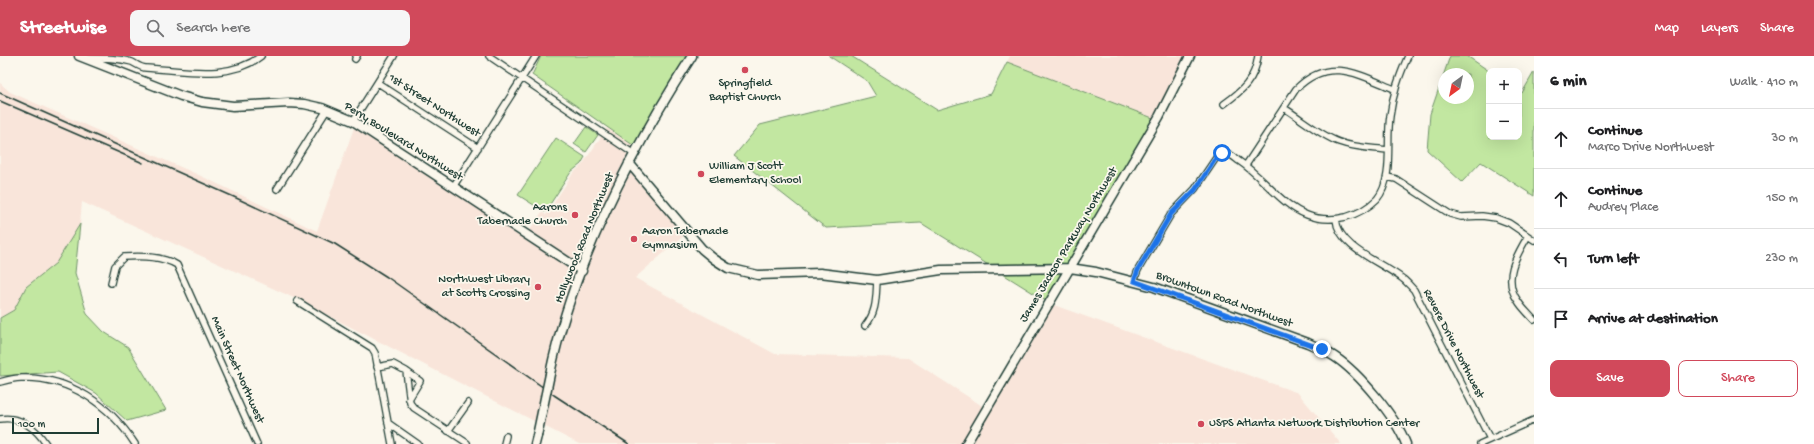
<!DOCTYPE html>
<meta charset="utf-8">
<style>
:root{--surface:#fff;--page:#f6f6f6;--text:#202124;--muted:#757577;--line:#e0e0e0;--accent:#d1495b}
body{margin:0;font-family:"Gochi Hand",sans-serif;background:var(--page);color:var(--text)}
.controls{position:absolute;right:12px;top:12px;display:grid;overflow:hidden;border-radius:8px;box-shadow:0 4px 16px #0002}
.controls button{width:36px;height:36px;display:grid;place-items:center;padding:0;border:0;border-bottom:1px solid var(--line);background:var(--surface);color:var(--text);font:20px sans-serif}
.compass{position:absolute;left:1438px;top:12px;width:36px;height:36px;border-radius:50%;background:var(--surface);box-shadow:0 4px 16px #0002;rotate:213deg}
.scale{position:absolute;left:12px;bottom:10px;width:87px;box-sizing:border-box;padding-left:4px;border:2px solid #1f3d34;border-top:0;font-size:11px;line-height:14px;white-space:nowrap;color:#1f3d34;-webkit-text-stroke:3px #fbf7ec;paint-order:stroke}
.stop{position:absolute;width:12px;height:12px;margin:-9px;border:3px solid #1a73e8;border-radius:50%;background:#fff}
.stop.end{background:#1a73e8;border-color:#fff;box-shadow:0 1px 4px #0008}
.list{margin:0;padding:0;list-style:none}
h2{display:flex;justify-content:space-between;align-items:center;height:52px;margin:0;padding:0 16px;font-size:17px}
h2 small{font-size:13px;font-weight:400;color:var(--muted)}
.list li{display:grid;grid-template-columns:26px 1fr auto;gap:12px;align-items:center;box-sizing:border-box;height:60px;padding:0 16px;border-top:1px solid var(--line)}
.list b{display:block;font-size:15px;white-space:nowrap}
.list p{margin:0;font-size:13px;white-space:nowrap;color:var(--muted)}
.list em{font-size:13px;font-style:normal;color:var(--muted)}
.actions{display:flex;gap:8px;padding:12px 16px}
.actions a{flex:1;padding:9px 0;border:1px solid var(--accent);border-radius:8px;text-align:center;font-size:14px;color:var(--accent)}
.actions .main{background:var(--accent);color:#fff}
.icon{flex:none;width:22px;height:22px;fill:none;stroke:currentColor;stroke-width:2;stroke-linecap:round;stroke-linejoin:round}
.map{position:relative;flex:none;width:1534px;height:388px;overflow:hidden}
header{display:flex;align-items:center;gap:24px;box-sizing:border-box;height:56px;padding:0 20px;background:var(--accent);color:#fff}
header strong{font-size:19px}
nav{display:flex;gap:22px;margin-inline-start:auto;font-size:14px}
.search{width:280px;height:36px;background:var(--page);display:flex;align-items:center;gap:10px;box-sizing:border-box;padding:0 14px;border-radius:8px;color:var(--muted);font-size:15px}
main{display:flex}
aside{flex:1;background:var(--surface)}
.map>svg:first-child{display:block}
.built{fill:#f9e5da}
.green{fill:#c2e7a1;stroke:#70926a;fill-rule:evenodd}
.lines{fill:none;stroke-linecap:round;stroke-linejoin:round}
.street-casing{stroke:#1f3d34;stroke-width:8}
.secondary-casing{stroke:#1f3d34;stroke-width:11}
.street{stroke:#fbf7ec;stroke-width:5.5}
.secondary{stroke:#fbf7ec;stroke-width:8}
.rail{stroke:#1f3d34;stroke-width:1.5}
.secondary-bridge-casing{stroke:#1f3d34;stroke-width:11;stroke-linecap:butt}
.secondary-bridge{stroke:#fbf7ec;stroke-width:8}
.route{stroke:#1a73e8;stroke-width:5}
.poi-dot{fill:#d1495b;stroke:#fbf7ec;stroke-width:1.5}
.labels{text-anchor:middle;dominant-baseline:central;stroke-width:3.5;stroke-linejoin:round;paint-order:stroke}
.poi-label{font-size:12px;fill:#1f3d34;stroke:#fbf7ec;text-anchor:start}
.street-label{font-size:12px;fill:#1f3d34;stroke:#fbf7ec}
</style>
<header>
<strong>Streetwise</strong>
<div class="search"><svg class="icon" aria-label="search" viewBox="0 0 24 24"><circle cx="10" cy="10" r="6"/><path d="M15 15l6 6"/></svg>Search here</div>
<nav><a>Map</a><a>Layers</a><a>Share</a></nav>
</header>
<main>
<div class="map">
<svg width="1534" height="388" viewBox="0 0 1534 388">
<rect width="100%" height="100%" fill="#fbf7ec"/>
<filter id="ink" filterUnits="userSpaceOnUse"><feTurbulence type="fractalNoise" baseFrequency=".025" numOctaves="2"/><feDisplacementMap in="SourceGraphic" scale="8" xChannelSelector="R" yChannelSelector="G"/><feConvolveMatrix kernelMatrix="1 2 1 2 8 2 1 2 1" color-interpolation-filters="sRGB"/></filter>
<g filter="url(#ink)">
<path class="built" d="M1010,0H1194L1175,38L1158,64L1007,6Z
M0,27L10,36L201,120L317,175L355,69L524,182L542,156L546,159L573,117L582,109L607,72L640,94L633,105L688,176L635,222L775,298L908,302L987,353L1051,248L1298,337L1341,388H579L294,242L82,146L80,168L56,207L26,231L14,254L0,262Z"/>
<path class="green" d="M541,0H694L640,94L532,19Z
M829,0H851L937,54L991,38L1007,6L1158,64L1051,248L921,167L826,172L734,100L760,69L876,40L867,25Z
M1450,0H1467L1489,15V81H1519V35L1522,37L1534,16V140L1481,106L1462,126L1427,94L1430,58ZM1444,18H1468V42H1444Z
M586,71L598,79L586,96L574,88Z
M556,82L585,101L581,108L571,116L545,156L518,139Z
M80,168L75,217L87,258L104,276L128,291L166,354L127,365L96,337L58,316L0,320V262L14,254L26,231L56,207Z"/>
<g class="lines">
<defs>
<path id="street" d="M489,0L634,98
M89,2C104,2 118,2 132,6C136,8 141,12 146,12C183,14 229,25 261,0
M355,3L357,0
M378,27L478,92
M1224,48C1242,35 1255,24 1258,0
M1284,52C1302,63 1320,79 1339,86C1355,92 1372,92 1388,94
M353,65L394,0
M1246,109L1296,33C1328,0 1358,18 1394,33
M1387,121L1396,123L1450,158L1461,161L1482,160L1496,162L1509,167L1534,184
M453,131L536,0
M277,133L327,54
M1336,163C1338,192 1383,207 1403,223C1407,226 1410,230 1414,234L1490,383
M1528,180C1516,200 1502,223 1518,245C1522,252 1529,258 1534,264
M1134,225L1138,214L1171,158L1195,133L1218,99C1221,98 1223,96 1226,97C1231,98 1235,102 1239,105C1262,120 1282,150 1307,159C1320,164 1333,164 1346,161C1357,158 1369,151 1377,143C1394,123 1386,85 1390,60C1393,37 1399,21 1408,0
M111,227L115,210L124,201C142,200 162,200 177,209L257,388
M297,245L372,292L375,297L392,388
M865,270C877,256 876,241 877,224
M377,311L393,308L406,315L410,347L414,352L467,387
M406,315L420,325L409,343
M0,326C7,324 14,322 21,322C69,320 110,349 135,388
M0,363C21,360 35,371 46,388
M388,367L418,388
M448,375L468,347
M504,388L506,380
M1480,388L1534,364"/>
<path id="secondary" d="M79,0L181,40L202,46L233,50L289,47L304,48L322,52L353,65L582,215
M629,107L702,193L714,203L728,212L758,219L820,217L877,224L941,214L1070,212L1096,216L1154,231L1308,287C1317,291 1326,295 1335,301C1359,317 1396,361 1406,388
M550,318C573,207 631,95 692,0
M535,388L537,380
M966,388L1159,61L1190,0"/>
</defs>
<use href="#street" class="street-casing"/>
<use href="#secondary" class="secondary-casing"/>
<use href="#street" class="street"/>
<use href="#secondary" class="secondary"/>
<path class="rail" d="M0,37L234,141L335,188L387,221L554,339L629,388
M0,45L143,107"/>
<defs>
<path id="secondary-bridge" d="M537,380L550,318"/>
</defs>
<use href="#secondary-bridge" class="secondary-bridge-casing"/>
<use href="#secondary-bridge" class="secondary-bridge"/>
</g>
</g>
<g class="lines" filter="url(#ink)">
<path class="route" d="M1222,97L1218,99L1195,134L1171,158L1138,214L1134,225L1322,293"/>
</g>
<g class="poi-dot">
<circle cx="745" cy="14" r="4"/>
<circle cx="701" cy="118" r="4"/>
<circle cx="575" cy="159" r="4"/>
<circle cx="634" cy="183" r="4"/>
<circle cx="538" cy="231" r="4"/>
<circle cx="1201" cy="368" r="4"/>
</g>
<g class="labels">
<g class="poi-label">
<text x="745" y="28" text-anchor="middle">Springfield<tspan x="745" dy="14">Baptist Church</tspan></text>
<text x="709" y="111">William J Scott<tspan x="709" dy="14">Elementary School</tspan></text>
<text x="567" y="152" text-anchor="end">Aarons<tspan x="567" dy="14">Tabernacle Church</tspan></text>
<text x="642" y="176">Aaron Tabernacle<tspan x="642" dy="14">Gymnasium</tspan></text>
<text x="530" y="224" text-anchor="end">Northwest Library<tspan x="530" dy="14">at Scotts Crossing</tspan></text>
<text x="1209" y="368">USPS Atlanta Network Distribution Center</text>
</g>
<g class="street-label">
<text transform="translate(434 50) rotate(33)">1st Street Northwest</text>
<text transform="translate(403 86) rotate(32)">Perry Boulevard Northwest</text>
<text transform="translate(585 182) rotate(-68)">Hollywood Road Northwest</text>
<text transform="translate(1069 189) rotate(-59)">James Jackson Parkway Northwest</text>
<text transform="translate(1224 244) rotate(20)">Browntown Road Northwest</text>
<text transform="translate(1453 288) rotate(63)">Revere Drive Northwest</text>
<text transform="translate(237 314) rotate(66)">Main Street Northwest</text>
</g>
</g>
</svg>
<div class="controls">
<button>+</button>
<button>−</button>
</div>
<svg class="compass" viewBox="-18 -18 36 36"><path d="M0-13l5 13h-10z" fill="#e53935"/><path d="M0 13l5-13h-10z" fill="#757577"/></svg>
<div class="scale">100 m</div>
<div class="stop" style="left:1222px;top:97px"></div>
<div class="stop end" style="left:1322px;top:293px"></div>
</div>
<aside>
<h2>6 min<small>Walk · 410 m</small></h2>
<ul class="list">
<li><svg class="icon" aria-label="ahead" viewBox="0 0 24 24"><path d="M12 20V5M6 11l6-6 6 6"/></svg><div><b>Continue</b><p>Marco Drive Northwest</p></div><em>30 m</em></li>
<li><svg class="icon" aria-label="ahead" viewBox="0 0 24 24"><path d="M12 20V5M6 11l6-6 6 6"/></svg><div><b>Continue</b><p>Audrey Place</p></div><em>150 m</em></li>
<li><svg class="icon" aria-label="left" viewBox="0 0 24 24"><path d="M17 20v-9H6M10 6l-5 5 5 5"/></svg><div><b>Turn left</b></div><em>230 m</em></li>
<li><svg class="icon" aria-label="arrive" viewBox="0 0 24 24"><path d="M6 21V4h12l-3 4 3 4H6"/></svg><div><b>Arrive at destination</b></div></li>
</ul>
<div class="actions"><a class="main">Save</a><a>Share</a></div>
</aside>
</main>
